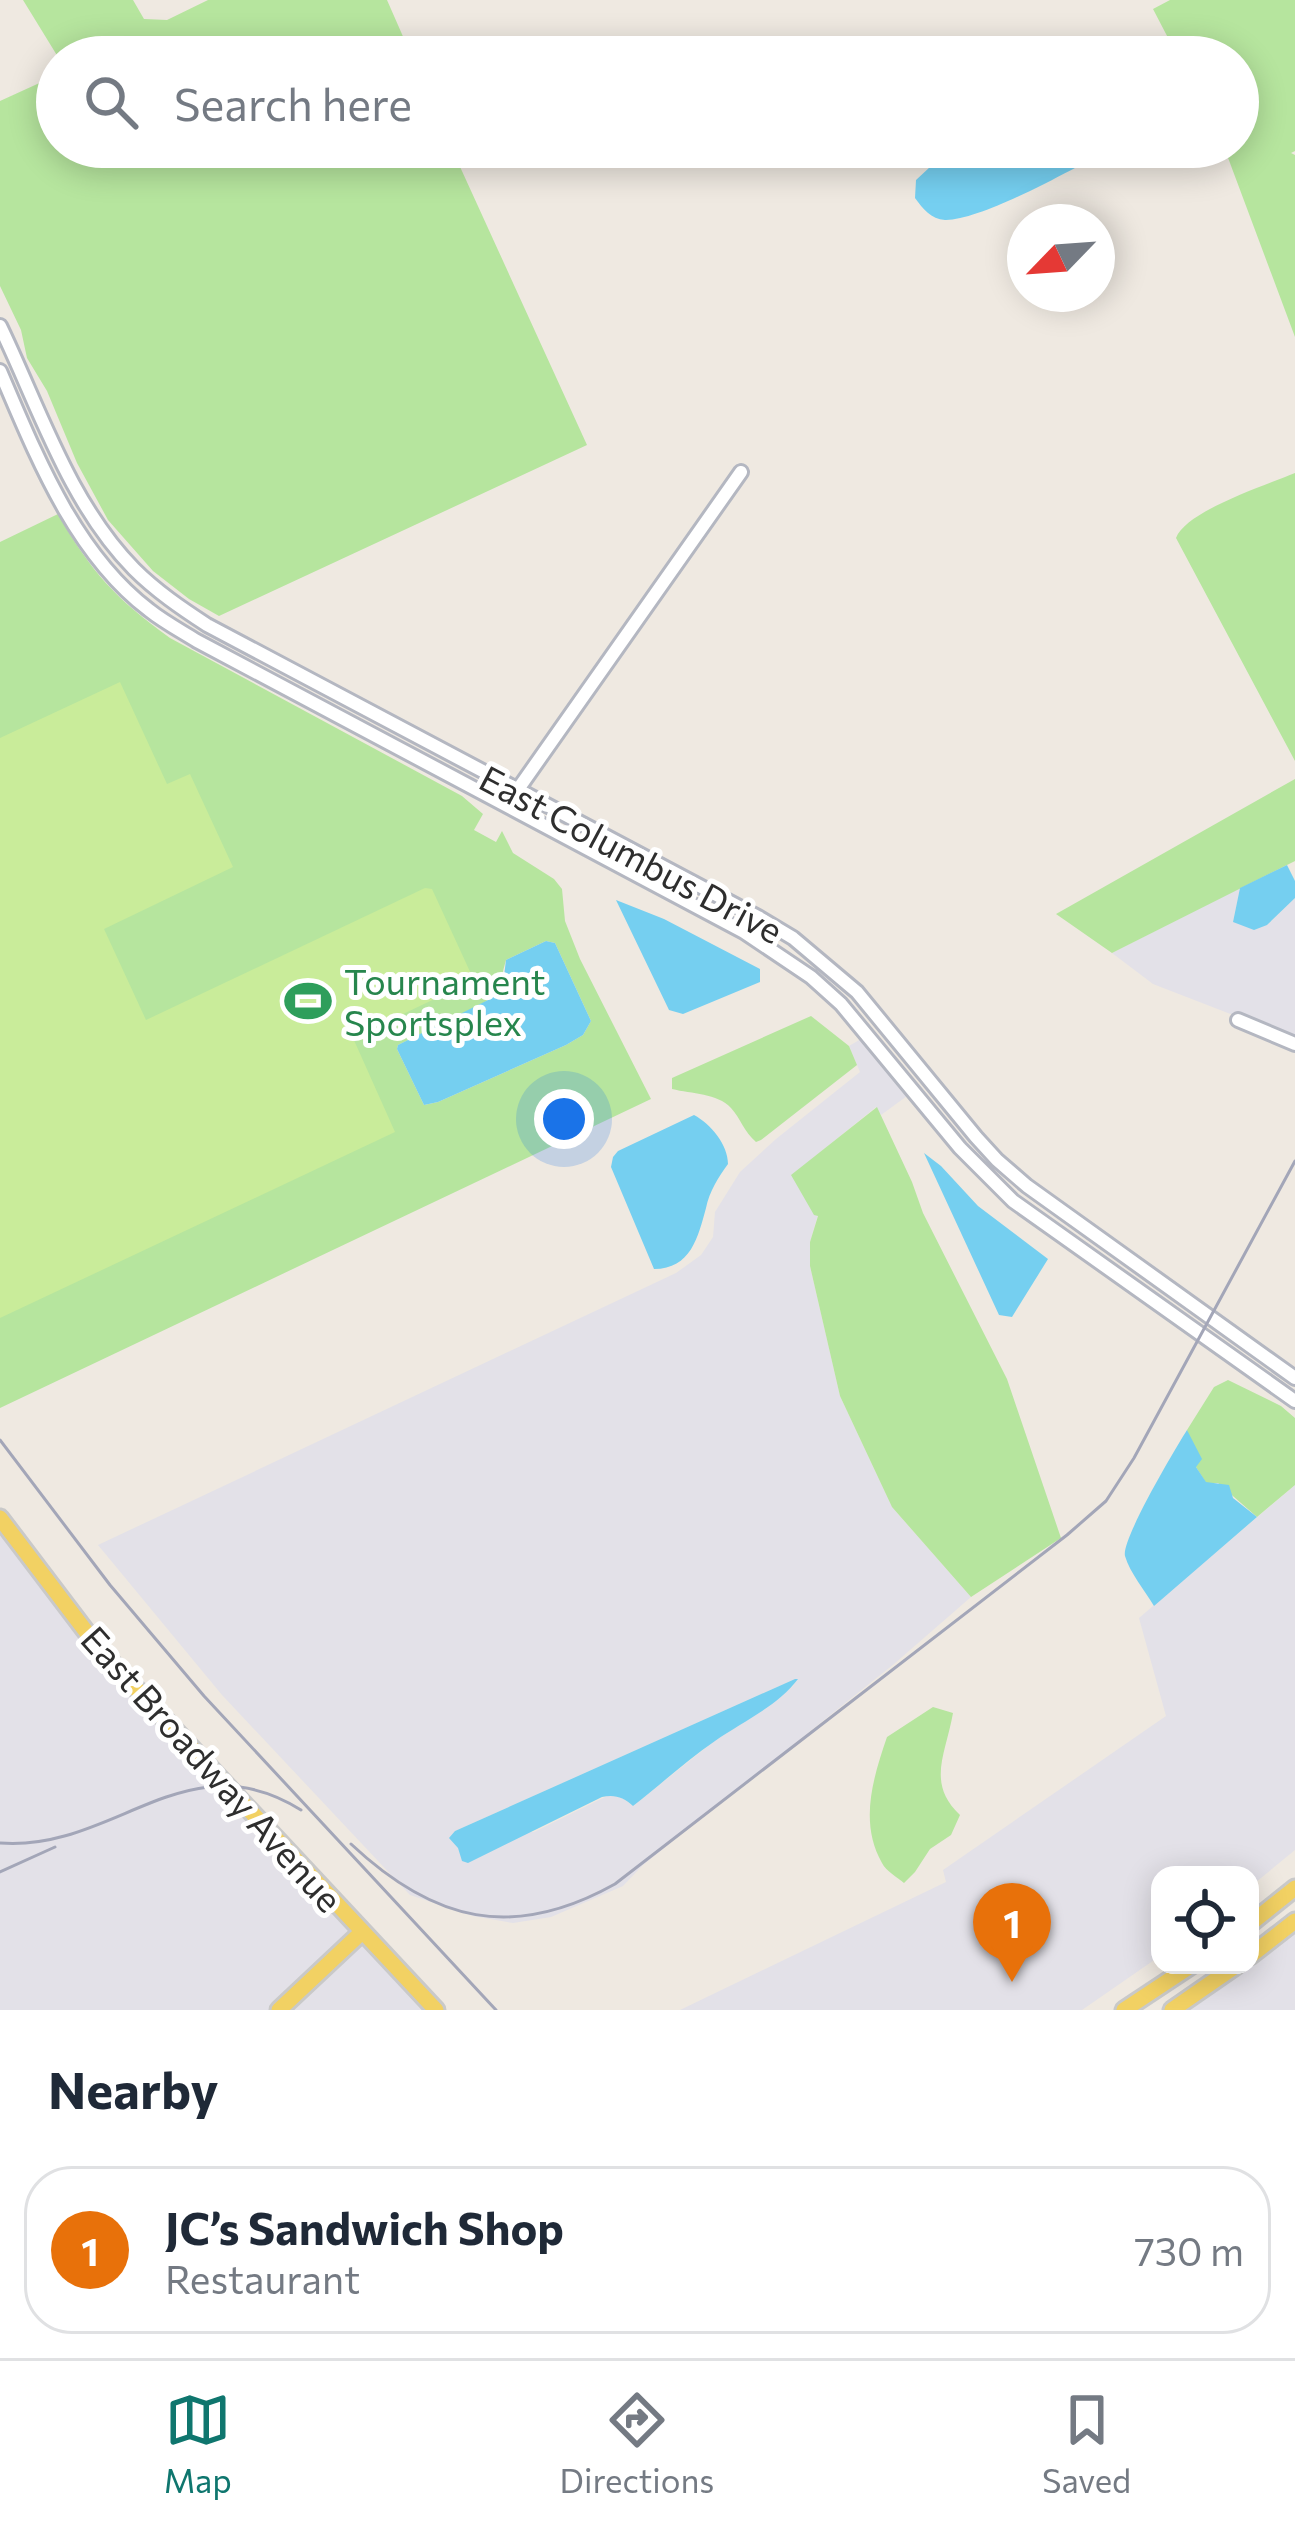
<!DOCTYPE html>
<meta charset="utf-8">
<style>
:root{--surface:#fff;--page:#f6f6f7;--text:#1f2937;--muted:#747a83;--line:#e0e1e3;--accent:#0f766e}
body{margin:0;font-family:Commissioner,sans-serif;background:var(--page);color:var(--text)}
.controls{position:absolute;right:36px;bottom:36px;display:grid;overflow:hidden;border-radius:24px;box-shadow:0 6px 30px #0003}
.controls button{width:108px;height:108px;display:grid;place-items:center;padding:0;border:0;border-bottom:3px solid var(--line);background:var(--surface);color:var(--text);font:60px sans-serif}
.compass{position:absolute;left:1007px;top:204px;width:108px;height:108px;border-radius:50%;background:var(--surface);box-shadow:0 6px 30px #0003;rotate:245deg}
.you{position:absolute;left:564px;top:1119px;width:42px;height:42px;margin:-30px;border:9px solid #fff;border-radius:50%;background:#1a73e8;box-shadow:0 0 0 18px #1a73e833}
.badge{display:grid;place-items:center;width:78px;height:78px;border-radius:50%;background:var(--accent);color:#fff;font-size:39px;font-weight:700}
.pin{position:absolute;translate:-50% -99px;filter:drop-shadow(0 3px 6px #0008)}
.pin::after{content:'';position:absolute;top:63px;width:42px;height:36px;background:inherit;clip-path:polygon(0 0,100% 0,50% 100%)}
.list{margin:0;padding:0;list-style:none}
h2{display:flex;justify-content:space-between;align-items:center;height:156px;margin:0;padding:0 48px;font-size:51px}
h2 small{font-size:39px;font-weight:400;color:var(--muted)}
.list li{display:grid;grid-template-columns:78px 1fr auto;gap:36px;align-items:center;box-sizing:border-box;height:168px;margin:0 24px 24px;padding:0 24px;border:3px solid var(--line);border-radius:48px}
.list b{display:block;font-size:45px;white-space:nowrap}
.list p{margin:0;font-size:39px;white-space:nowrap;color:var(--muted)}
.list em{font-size:39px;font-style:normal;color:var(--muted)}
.icon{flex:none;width:66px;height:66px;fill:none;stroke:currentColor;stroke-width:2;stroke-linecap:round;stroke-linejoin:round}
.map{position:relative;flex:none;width:1295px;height:2010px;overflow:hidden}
.search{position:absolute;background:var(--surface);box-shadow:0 6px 30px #0003;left:36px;right:36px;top:36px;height:132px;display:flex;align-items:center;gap:30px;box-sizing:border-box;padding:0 42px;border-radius:66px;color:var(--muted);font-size:45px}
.sheet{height:348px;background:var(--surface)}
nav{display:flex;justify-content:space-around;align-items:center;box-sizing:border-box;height:168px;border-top:3px solid var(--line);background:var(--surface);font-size:33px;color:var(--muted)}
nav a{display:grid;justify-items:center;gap:6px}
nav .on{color:var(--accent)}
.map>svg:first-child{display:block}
.industrial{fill:#e3e1e8;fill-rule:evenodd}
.green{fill:#b6e59e;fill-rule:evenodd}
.pitch{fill:#c9ec9a}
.water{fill:#75cff0}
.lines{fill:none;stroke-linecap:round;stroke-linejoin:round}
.minor-casing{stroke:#b4b7c1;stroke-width:18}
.major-casing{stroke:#c9c9c9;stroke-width:21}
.minor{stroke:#fff;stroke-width:12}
.major{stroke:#f2d163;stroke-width:15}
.rail{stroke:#a3a6b8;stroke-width:3}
.labels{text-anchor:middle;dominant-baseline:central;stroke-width:10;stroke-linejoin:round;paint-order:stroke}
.street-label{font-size:36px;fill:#2e2e2e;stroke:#fff}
.leisure-label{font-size:36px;fill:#27864d;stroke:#fff;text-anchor:start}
</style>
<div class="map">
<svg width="1295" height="2010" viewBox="0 0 1295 2010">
<rect width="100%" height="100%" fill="#efe9e1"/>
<path class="industrial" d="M1240,888L1233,922L1267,925L1295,898V1039L1153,984L1112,953Z
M861,1039L907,1096L881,1115L876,1107L792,1175L818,1215L810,1242V1266L840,1396L892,1507L971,1597L894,1664L643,1865L623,1886L551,1917L513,1923L473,1916L410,1895L222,1695L98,1545L676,1273L701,1255L713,1237L715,1212L740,1172L776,1139L860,1072L849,1046ZM795,1679H797L793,1686L771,1704L713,1742L633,1806L621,1797L609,1795L534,1832L455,1831Z
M1295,1485V1850L1250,1887V1875H1160V1956L1082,2010H680L946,1882L943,1870L1166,1716L1139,1618Z
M0,1526L355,1932L272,2010H0Z
M1295,1929V2010H1184L1246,1965H1250V1962Z
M361,1939L429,2010H286Z"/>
<path class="green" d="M23,0H133L144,19L167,20L208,0H387L412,57H58Z
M1170,0H1295V151L1291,153L1295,155V337L1224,147H1238V57H1178L1153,9Z
M57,75V147H451L587,445L219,616L189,599L153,571L108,520L77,463L47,391L27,358L21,330L0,286V101Z
M1295,473V761L1176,538C1186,511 1266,485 1295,473Z
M58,514C91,572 116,599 170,638L462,796L483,814L474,830L496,842L502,831L513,853L554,879L562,889L565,921L580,959L651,1099L0,1408V542ZM546,941L555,943L591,1021L583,1035L566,1045L438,1102L424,1105L397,1049L398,1045L483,1004L503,985V971L506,960Z
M1295,779V861L1112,953L1056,914Z
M811,1016L849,1046L857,1065L761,1140L756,1142C744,1132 741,1119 731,1108C717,1093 692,1094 672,1089V1078Z
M877,1107L912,1182L923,1213L1007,1379L1061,1538L971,1597L892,1507L840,1396L810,1266V1242L818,1216L814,1215L791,1175Z
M1228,1380L1281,1406L1295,1418V1485L1257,1517L1218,1483H1206L1196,1467L1187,1430L1214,1387Z
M933,1707L953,1713C946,1754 926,1783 960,1815L951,1835L930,1849L915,1872L904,1883C897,1877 886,1871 882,1863C859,1823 873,1778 887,1737Z"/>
<path class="pitch" d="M120,682L167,784L190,774L233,867L104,929L146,1020L425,888L432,889L472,976L470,982L353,1038L395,1132L0,1318V738Z"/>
<path class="water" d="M972,147H1114C1078,166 982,221 945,220C931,219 923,209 915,198L916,180L930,167Z
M1287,865L1295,881V898L1267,925L1254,930L1233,922L1240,888Z
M616,900L664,919L760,969V982L683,1014L669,1010Z
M546,941L555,943L591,1021L583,1035L566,1045L438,1102L424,1105L397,1049L398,1045L490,999L503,985L506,960Z
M694,1115C711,1124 728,1145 728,1164C719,1176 709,1192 706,1208C698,1237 691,1269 654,1269L611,1167L613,1157L618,1151Z
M924,1153L941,1166L978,1206L1048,1259L1012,1317L999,1315Z
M1187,1430L1202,1459L1196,1467L1206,1482L1229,1485L1233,1498L1257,1517L1154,1606C1145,1591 1130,1573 1125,1556C1121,1540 1175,1449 1187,1430Z
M795,1679H798C778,1706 742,1722 715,1741C686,1761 660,1785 633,1806C624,1797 614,1794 602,1797L468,1863L462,1861L458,1848L449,1838L455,1831Z"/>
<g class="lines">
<defs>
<path id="minor" d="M0,326C39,407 69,503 134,569C156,591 181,608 207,625L758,917L793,938L857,992L976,1137L997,1160L1027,1186L1295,1378
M0,371C36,455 74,553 149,610C164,622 181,631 197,641L744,932L811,977L841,1004L960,1148L1013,1201L1295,1401
M514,795L741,472
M1238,1020L1295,1044"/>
<path id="major" d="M0,1518L100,1650L436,2010
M1250,1924L1295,1888
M1250,1956L1295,1921
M279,2010L362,1932
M1124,2010L1192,1965
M1172,2010L1237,1965"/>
</defs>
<use href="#minor" class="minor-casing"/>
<use href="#major" class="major-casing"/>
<use href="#minor" class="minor"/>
<use href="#major" class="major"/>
<path class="rail" d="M0,1440L110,1585L204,1696L496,2010
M0,1843C114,1852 187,1738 301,1810
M351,1844C434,1922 513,1941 615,1884L1067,1535L1106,1501L1134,1458L1295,1161
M0,1872L55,1847"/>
</g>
<defs>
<symbol id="stadium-bare" viewBox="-9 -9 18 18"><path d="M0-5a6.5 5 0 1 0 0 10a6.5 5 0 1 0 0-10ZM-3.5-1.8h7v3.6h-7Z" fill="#2e9e5b" stroke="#fff" stroke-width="2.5" paint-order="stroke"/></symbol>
</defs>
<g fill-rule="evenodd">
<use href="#stadium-bare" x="275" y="968" width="66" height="66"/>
</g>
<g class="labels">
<g class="street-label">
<text transform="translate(632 853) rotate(28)">East Columbus Drive</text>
<text transform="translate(213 1768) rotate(48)">East Broadway Avenue</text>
</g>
<g class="leisure-label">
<text x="344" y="980">Tournament<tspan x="344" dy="41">Sportsplex</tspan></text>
</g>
</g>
</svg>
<div class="controls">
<button><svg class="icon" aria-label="locate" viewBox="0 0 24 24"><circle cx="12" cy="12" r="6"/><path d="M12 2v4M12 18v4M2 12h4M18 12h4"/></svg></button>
</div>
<svg class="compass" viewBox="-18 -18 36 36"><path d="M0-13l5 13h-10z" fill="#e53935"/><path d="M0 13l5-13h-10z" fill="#747a83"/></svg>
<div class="you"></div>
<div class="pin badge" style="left:1012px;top:1982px;background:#e8710a">1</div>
<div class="search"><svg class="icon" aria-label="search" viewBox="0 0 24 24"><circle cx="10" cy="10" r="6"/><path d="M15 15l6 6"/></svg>Search here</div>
</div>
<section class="sheet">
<h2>Nearby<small></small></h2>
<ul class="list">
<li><span class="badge" style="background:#e8710a">1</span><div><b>JC’s Sandwich Shop</b><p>Restaurant</p></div><em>730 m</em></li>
</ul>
</section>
<nav>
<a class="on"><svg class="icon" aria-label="map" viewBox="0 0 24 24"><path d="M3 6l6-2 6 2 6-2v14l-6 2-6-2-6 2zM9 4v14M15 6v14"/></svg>Map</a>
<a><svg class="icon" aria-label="directions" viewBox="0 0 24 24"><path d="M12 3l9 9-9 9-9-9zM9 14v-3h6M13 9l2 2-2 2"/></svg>Directions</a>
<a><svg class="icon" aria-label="saved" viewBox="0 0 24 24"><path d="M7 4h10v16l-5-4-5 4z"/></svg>Saved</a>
</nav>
